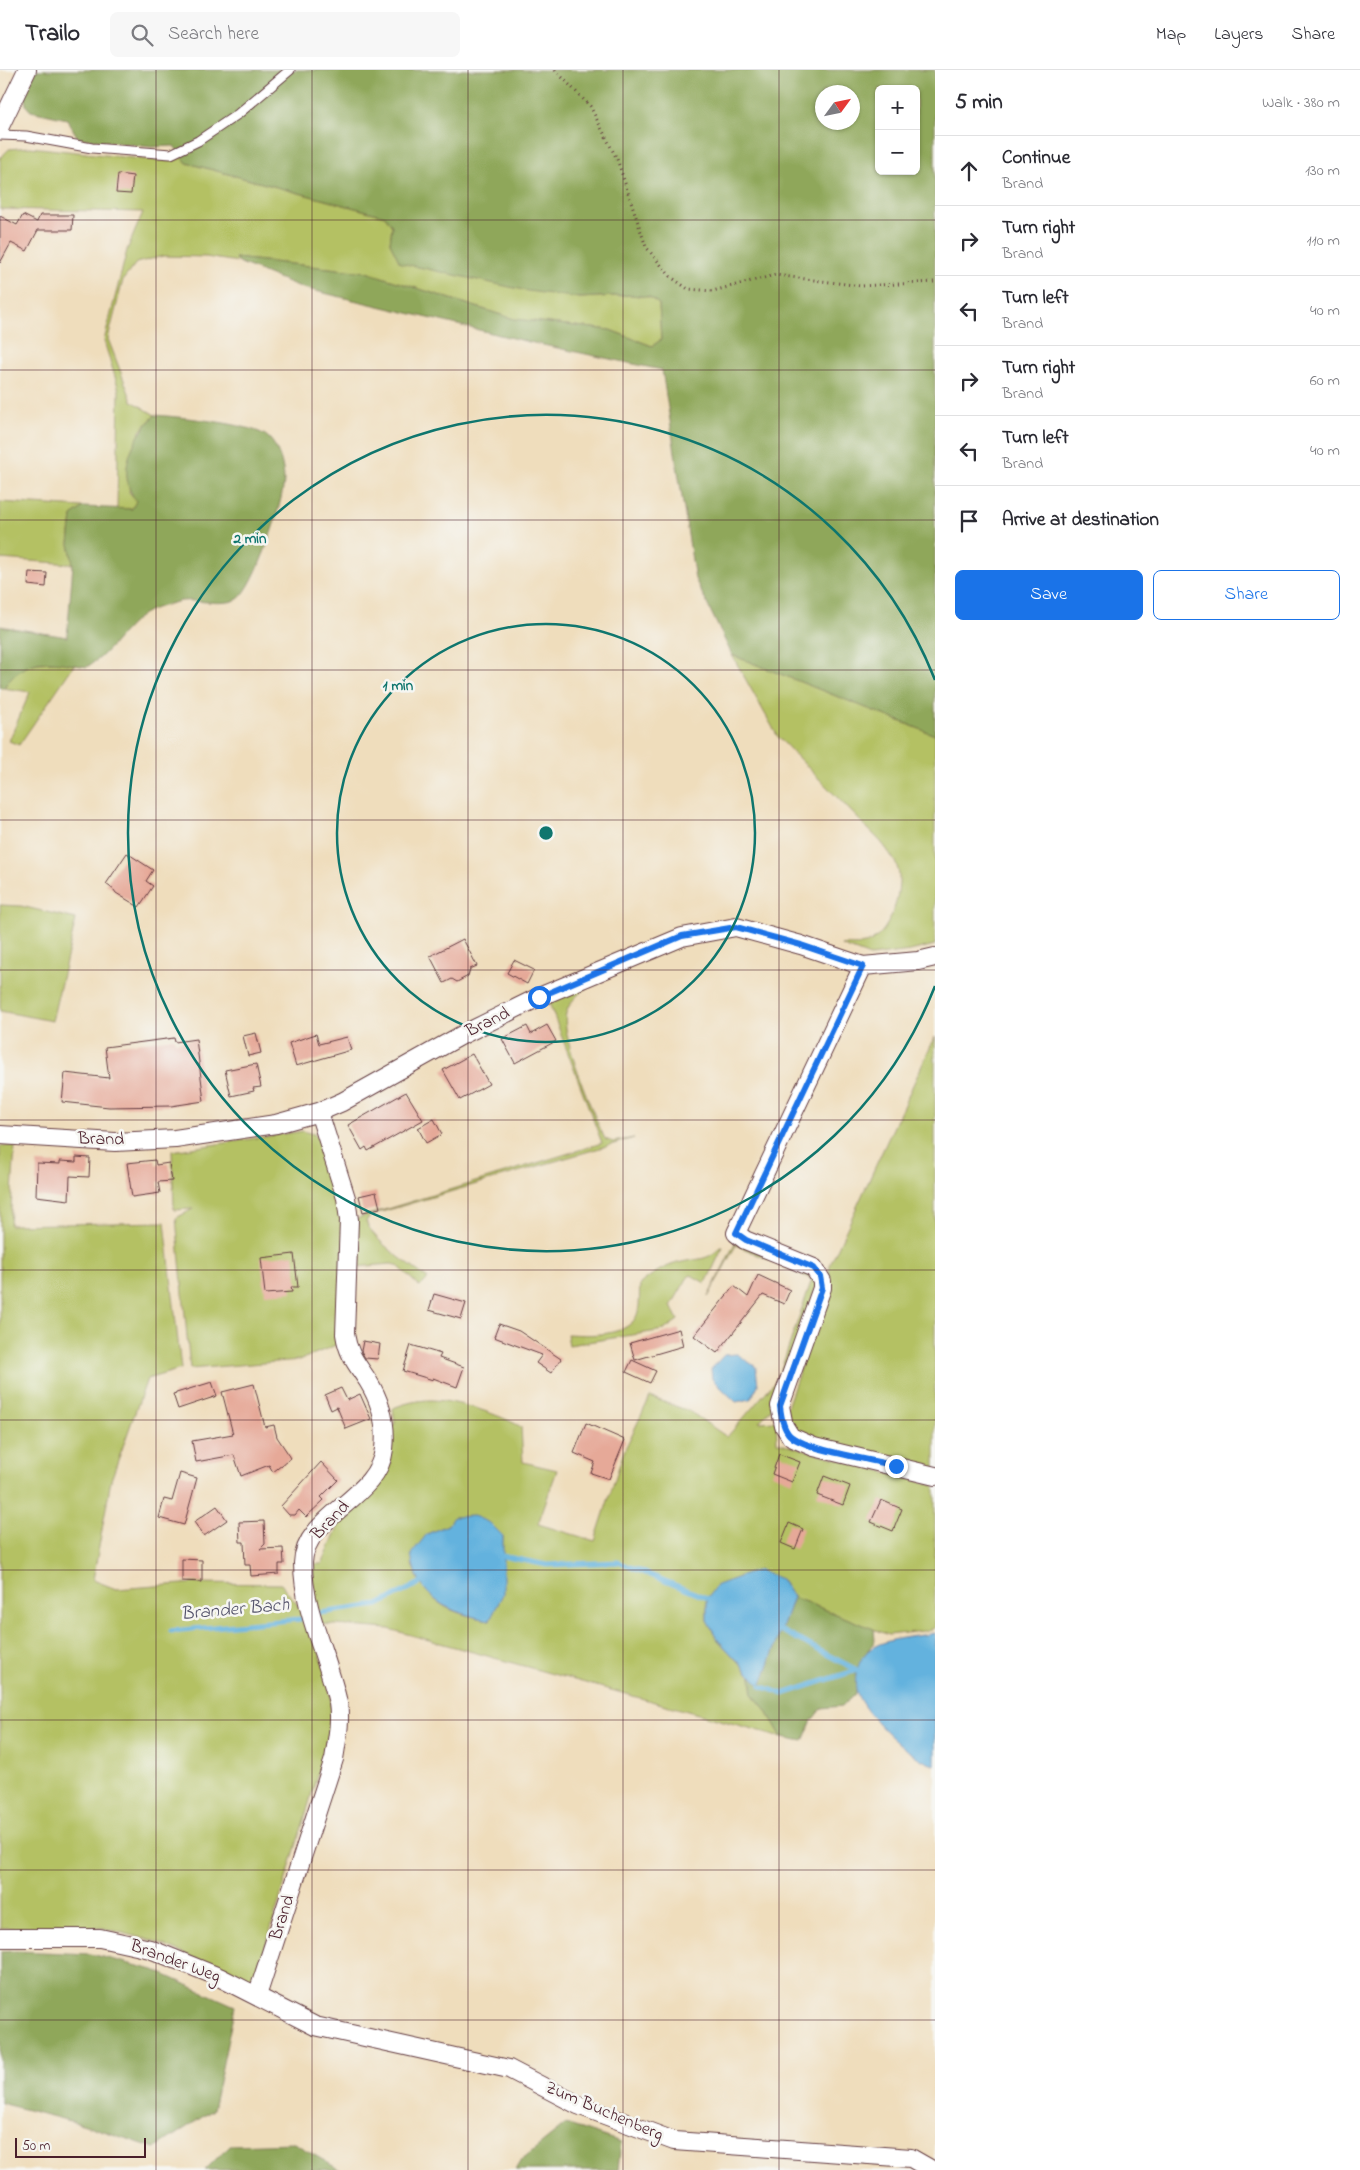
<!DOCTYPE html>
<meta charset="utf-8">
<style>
:root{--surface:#fff;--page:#f7f7f7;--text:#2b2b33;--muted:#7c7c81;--line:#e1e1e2;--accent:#1a73e8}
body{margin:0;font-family:"Indie Flower",sans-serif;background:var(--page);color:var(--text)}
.controls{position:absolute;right:15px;top:15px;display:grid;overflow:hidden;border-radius:8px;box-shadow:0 1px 4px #0004}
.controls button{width:45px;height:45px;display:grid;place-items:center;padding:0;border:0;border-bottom:1px solid var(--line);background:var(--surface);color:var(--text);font:25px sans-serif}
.compass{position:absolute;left:815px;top:15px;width:45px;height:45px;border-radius:50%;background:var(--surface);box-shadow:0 1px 4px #0004;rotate:57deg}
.scale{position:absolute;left:15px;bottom:12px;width:131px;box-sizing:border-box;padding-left:5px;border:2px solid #4a1f2b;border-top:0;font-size:14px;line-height:18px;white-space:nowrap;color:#4a1f2b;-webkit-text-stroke:4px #f6f6f2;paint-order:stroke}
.stop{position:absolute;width:15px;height:15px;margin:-11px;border:4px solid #1a73e8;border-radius:50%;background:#fff}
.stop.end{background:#1a73e8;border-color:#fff;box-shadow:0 1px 5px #0008}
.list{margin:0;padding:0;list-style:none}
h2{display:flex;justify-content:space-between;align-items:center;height:65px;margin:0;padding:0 20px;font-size:21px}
h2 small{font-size:16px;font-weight:400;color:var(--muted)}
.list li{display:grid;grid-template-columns:32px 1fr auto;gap:15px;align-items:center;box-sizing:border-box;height:70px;padding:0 20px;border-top:1px solid var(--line)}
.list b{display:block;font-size:19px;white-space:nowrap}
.list p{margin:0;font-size:16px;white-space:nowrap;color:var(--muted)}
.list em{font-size:16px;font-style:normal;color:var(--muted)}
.actions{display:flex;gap:10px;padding:15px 20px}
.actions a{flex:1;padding:11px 0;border:1px solid var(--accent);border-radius:8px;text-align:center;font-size:18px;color:var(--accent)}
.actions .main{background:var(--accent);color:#fff}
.icon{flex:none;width:28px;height:28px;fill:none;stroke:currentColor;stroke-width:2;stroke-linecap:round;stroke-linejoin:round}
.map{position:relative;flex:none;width:935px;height:2100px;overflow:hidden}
header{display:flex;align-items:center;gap:30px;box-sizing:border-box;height:70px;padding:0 25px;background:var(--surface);border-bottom:1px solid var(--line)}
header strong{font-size:24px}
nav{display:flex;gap:28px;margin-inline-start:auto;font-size:18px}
.search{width:350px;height:45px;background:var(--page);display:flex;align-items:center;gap:12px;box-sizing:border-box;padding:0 18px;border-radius:8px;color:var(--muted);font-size:19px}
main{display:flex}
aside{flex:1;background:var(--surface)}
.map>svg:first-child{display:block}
.green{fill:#b4c164;stroke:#7f7048;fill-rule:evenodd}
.forest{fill:#8fa75a;stroke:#6c6342;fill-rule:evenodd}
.water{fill:#64b2de;stroke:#576884}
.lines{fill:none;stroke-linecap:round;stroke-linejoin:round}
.stream{stroke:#64b2de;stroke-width:5}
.building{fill:#e6a998}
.lane-casing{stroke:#633c41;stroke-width:11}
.street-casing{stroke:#633c41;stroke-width:20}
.path{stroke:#633c41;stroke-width:3;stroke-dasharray:1 4;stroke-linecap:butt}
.lane{stroke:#fff;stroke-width:9}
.street{stroke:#fff;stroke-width:18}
.route{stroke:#1a73e8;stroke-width:6}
.grid{fill:none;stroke:#4a1f2b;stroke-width:1;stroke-opacity:0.55}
.ring{fill:none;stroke:#0f766e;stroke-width:2.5}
.labels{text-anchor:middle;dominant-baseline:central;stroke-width:5;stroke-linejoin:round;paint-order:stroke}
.street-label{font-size:18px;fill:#4a1f2b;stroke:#f6f6f2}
.water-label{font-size:19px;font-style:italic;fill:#53526a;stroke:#f6f6f2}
.centre{fill:#0f766e;stroke:#f6f6f2;stroke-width:2.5}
.ring-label{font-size:15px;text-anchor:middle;font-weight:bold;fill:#0f766e;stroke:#f6f6f2;stroke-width:5;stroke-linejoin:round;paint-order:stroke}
</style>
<header>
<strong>Trailo</strong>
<div class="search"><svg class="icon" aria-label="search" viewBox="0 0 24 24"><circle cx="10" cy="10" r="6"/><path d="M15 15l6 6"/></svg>Search here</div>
<nav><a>Map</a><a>Layers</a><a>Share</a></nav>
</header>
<main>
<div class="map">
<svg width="935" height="2100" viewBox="0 0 935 2100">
<rect width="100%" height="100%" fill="#f6f6f2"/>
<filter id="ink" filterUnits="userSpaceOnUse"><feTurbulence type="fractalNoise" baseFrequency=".02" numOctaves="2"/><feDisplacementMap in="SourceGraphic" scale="10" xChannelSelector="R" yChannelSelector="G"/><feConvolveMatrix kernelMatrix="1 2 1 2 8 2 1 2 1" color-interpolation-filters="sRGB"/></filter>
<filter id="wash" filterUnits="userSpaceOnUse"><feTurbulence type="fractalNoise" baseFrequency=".0096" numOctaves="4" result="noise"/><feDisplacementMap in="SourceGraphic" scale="20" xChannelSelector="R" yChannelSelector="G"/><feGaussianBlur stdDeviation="1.12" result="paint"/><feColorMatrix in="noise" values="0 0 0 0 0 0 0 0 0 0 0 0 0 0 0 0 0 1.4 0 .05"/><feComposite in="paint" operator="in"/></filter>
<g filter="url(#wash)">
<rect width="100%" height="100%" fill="#efddbc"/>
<path class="green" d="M30,77L151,90L170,91L183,87L187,93L385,146L392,156L390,173L580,228L631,225L649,227L659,234L661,270L652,276L610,260L514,249L366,202L235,188L238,192L206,187L163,186L136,193L123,210L108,269L132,331L155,345L140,361L129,422L137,431L132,439H117L119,320L104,271L127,180L143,142L0,139V88L9,79Z
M0,432L83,437L72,446L69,474L73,494L0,489Z
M732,585L935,665V875L910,881L870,886L841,875C849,874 861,876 868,873C890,863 900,828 899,806C899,794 888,781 881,772L778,667Z
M64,592L74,595L19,675L9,671L30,622L3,618C24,591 32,593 64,592Z
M0,835L21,836L76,849L52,951L0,941Z
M583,913L585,919C576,926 570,932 566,943C560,966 594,1046 605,1069L613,1072L634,1068L371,1145L366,1151C373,1172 411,1195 428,1209L420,1217L397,1195L391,1194L355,1197L356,1150L361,1147L602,1073L548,930Z
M935,967V1399L795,1365L784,1346L826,1223L830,1195Z
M303,1061L314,1064L322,1075L345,1160L339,1269L336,1275L300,1290L190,1299L176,1148L193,1139L174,1140L172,1081Z
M0,1076H15L10,1155L165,1152L181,1299L147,1309L111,1410L93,1510L116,1519L196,1513L281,1514L312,1553L331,1626L330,1658L308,1737L257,1904L245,1910L154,1871L103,1858H0Z
M735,1173L807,1201L817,1214L774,1336L759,1352L776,1351L777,1372L935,1416V1558L924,1561L888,1565L793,1527L781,1509L707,1528V1550L718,1570L751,1606L753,1625L766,1640L782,1667L389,1559L322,1554L317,1542L310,1494H322L337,1459L352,1437L395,1354L393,1338C406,1333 418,1330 431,1330C455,1330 502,1345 521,1357L523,1392L557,1400L538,1454L595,1471L624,1381L650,1327L689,1341L727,1367L778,1308L812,1209L736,1175L708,1227ZM448,1455L503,1466L502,1486L490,1550C449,1543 429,1535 412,1495L427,1464Z
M721,1177H723L707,1211L705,1213L691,1205L688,1207L671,1236L678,1250L664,1260L569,1275L567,1264C587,1265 631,1268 638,1242C640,1234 639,1223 640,1214C652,1204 666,1195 682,1192C700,1188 707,1191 721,1177Z"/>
<path class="forest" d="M36,0H935V665L732,585L695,509L662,300L529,272L303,218L238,192L235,188L366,202L514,249L610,260L652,276L661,270L659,234L649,227L631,225L580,228L528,221L400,193L390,173L392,156L385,146L187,93L174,76L151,77L78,68L67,49L31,41C18,32 31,12 36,0ZM879,19H916V101H879ZM822,22H852V52H822Z
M155,345C178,347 255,353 269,368C279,378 284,397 284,410C283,433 256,517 238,529C225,537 196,529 181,531C172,533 158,537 149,541C132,549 118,570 105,583C100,589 93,592 87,597C48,591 30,584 3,618H0V556L67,567L73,494L69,474L72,446L83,437L132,439L136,431C115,402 133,368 155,345Z
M793,1527L874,1559L875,1571C859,1591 857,1597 856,1623L842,1636L822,1638L812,1650L803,1671L782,1667L766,1640L753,1625L751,1606L761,1616Z
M16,1881L91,1884L154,1900L235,1936L213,2040L155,2078L82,2054L0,2033V1882Z
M566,2054L621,2072L618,2100H515L521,2090Z
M294,2073L340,2100H205L230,2075Z"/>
<path class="water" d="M737,1284L756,1297L758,1315L751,1329L736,1332L712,1309L711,1299L724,1285Z
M474,1446L490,1453L503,1466V1524L490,1550C449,1543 417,1529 411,1484L427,1464L448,1455L453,1447Z
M758,1500L781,1509L793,1527L761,1616L718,1570L707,1550V1528L717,1515Z
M935,1563V1695C914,1692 863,1644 857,1623C853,1611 857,1592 866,1583C879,1568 916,1567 935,1563Z"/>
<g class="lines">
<path class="stream" d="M502,1486L547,1495L618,1492L707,1528
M320,1543L378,1535L420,1513
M780,1560L857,1600
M171,1561L301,1549
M761,1616L783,1624L857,1600"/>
</g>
<g id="blocks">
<path class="building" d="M118,104L133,106L131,124L116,123Z
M23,145L37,152L40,145H73L72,160H38L27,181L11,173L0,193V146L17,155Z
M29,502L47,503L46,517L28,515Z
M127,783L153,800L146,811L153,816L139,837L116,823L114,820L106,814Z
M463,869L477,896L470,899L468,906L457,912L452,909L444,913L430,886Z
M514,890L534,900L527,914L507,903Z
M547,955L556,971L515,993L502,969L527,956L531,964Z
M256,963L261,983L248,986L243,966Z
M316,964L319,974L347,967L351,980L296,996L289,973Z
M174,968L175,972L196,969L204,1031L171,1036L109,1037L62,1032L65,1003L109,1008L105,977Z
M472,984L489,1014L460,1030L443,1000Z
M256,994L261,1017L253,1018L254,1021L231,1026L225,1000Z
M406,1022L423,1050L368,1081L366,1077L362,1080L348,1055Z
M434,1049L442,1064L426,1073L418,1058Z
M76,1087L90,1088L89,1107L70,1106L69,1130L36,1126L37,1093L60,1094V1091L76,1092Z
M155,1090L156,1095L169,1093L172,1111L158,1112L160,1123L132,1127L127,1093Z
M376,1122L380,1138L363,1142L359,1126Z
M294,1184L298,1217H291L292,1222L265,1224L261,1188Z
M758,1205L790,1220L784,1234L763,1225L717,1283L694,1266L734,1216L748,1227Z
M434,1224L466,1233L461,1249L429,1240Z
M499,1254L519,1261L561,1289L551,1303L536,1293L542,1285L494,1267Z
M679,1259L683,1276L635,1290L630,1273Z
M363,1271L380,1274L378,1289L365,1288L361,1281Z
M411,1275L441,1284L439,1288L464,1297L457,1317L433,1308V1310L403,1301Z
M632,1290L656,1301L650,1313L626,1302Z
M212,1312L217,1326L178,1339L173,1324Z
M254,1314L265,1357L274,1355L277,1367L291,1388L273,1402L269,1395L241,1406L234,1385L196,1392L192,1371L233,1364L222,1322Z
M341,1318L347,1330L360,1324L371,1349L346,1359L337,1337L331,1340L325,1325Z
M586,1353L625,1370L609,1409L591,1403L595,1392L574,1383Z
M779,1384L800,1392L792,1412L772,1404Z
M321,1392L338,1410L321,1427L324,1430L306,1447L299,1440L295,1445H289L281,1436Z
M180,1403L197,1408L184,1455L159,1448L164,1429L172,1431Z
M824,1406L850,1416L843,1435L817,1425Z
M881,1430L902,1439L893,1461L871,1452Z
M217,1436L227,1450L204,1466L194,1452Z
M264,1451L265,1474L260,1479L283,1478L284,1494H279V1504L251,1506L250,1495H245L244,1472H240L239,1452Z
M789,1453L803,1459L795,1479L781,1473Z
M182,1489L202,1490V1512L182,1511Z"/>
</g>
</g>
<g filter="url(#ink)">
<use href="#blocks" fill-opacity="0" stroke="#633c41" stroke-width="1"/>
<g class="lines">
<defs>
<path id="lane" d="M0,65L26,66L92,78L171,84L198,71L238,44L290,0"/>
<path id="street" d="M0,56L27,0
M863,896L736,1163L745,1170L814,1198L822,1211V1218L780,1336L784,1356L791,1367L814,1377L935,1406
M0,1065L115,1072L175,1069L276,1054L319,1042L342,1032L462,965L539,927L682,867L736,857L801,875L863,896L918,891L935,887
M0,1868H100L150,1879L219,1907L315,1956L509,1999L578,2035L674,2071L911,2088L932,2100
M257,1926L334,1689C337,1670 341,1651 338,1633C328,1586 303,1541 303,1493C304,1446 379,1428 384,1379C387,1354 381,1332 368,1311C357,1294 348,1285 345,1264L349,1150L346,1128L319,1042"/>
</defs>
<use href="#lane" class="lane-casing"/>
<use href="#street" class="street-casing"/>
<path class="path" d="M555,0L590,36L617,89L646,177L671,207L688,219L713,221L775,205L861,216L935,212"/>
<use href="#lane" class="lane"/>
<use href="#street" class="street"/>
</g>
</g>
<g class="lines" filter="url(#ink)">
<path class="route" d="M539,927L682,866L736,857L801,875L863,896L736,1163L746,1170L814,1198L820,1206L822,1218L780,1336C781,1346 783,1361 792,1367C809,1380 873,1390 896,1396"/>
</g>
<path class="grid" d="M156,0V2100M312,0V2100M468,0V2100M623,0V2100M779,0V2100M0,150H935M0,300H935M0,450H935M0,600H935M0,750H935M0,900H935M0,1050H935M0,1200H935M0,1350H935M0,1500H935M0,1650H935M0,1800H935M0,1950H935"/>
<g class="ring">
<circle cx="546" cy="763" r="209"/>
<path d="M935 916A418 418 0 1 1 935 610"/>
</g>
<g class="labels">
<g class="street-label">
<text transform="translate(488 953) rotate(-26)">Brand</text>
<text transform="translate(101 1070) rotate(1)">Brand</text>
<text transform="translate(331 1451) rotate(-46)">Brand</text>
<text transform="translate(283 1848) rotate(-72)">Brand</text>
<text transform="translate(175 1892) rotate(20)">Brander Weg</text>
<text transform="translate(604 2042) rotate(23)">Zum Buchenberg</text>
</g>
<g class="water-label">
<text transform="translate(235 1540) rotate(-5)">Brander Bach</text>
</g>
</g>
<circle cx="546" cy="763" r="8" class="centre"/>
<g class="ring-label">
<text x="250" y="473">2 min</text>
<text x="398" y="620">1 min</text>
</g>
</svg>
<div class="controls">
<button>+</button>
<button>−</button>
</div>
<svg class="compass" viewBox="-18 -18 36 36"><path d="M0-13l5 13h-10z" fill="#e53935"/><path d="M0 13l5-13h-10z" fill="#7c7c81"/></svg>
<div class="scale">50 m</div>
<div class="stop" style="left:539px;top:927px"></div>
<div class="stop end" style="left:896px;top:1396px"></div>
</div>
<aside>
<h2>5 min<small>Walk · 380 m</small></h2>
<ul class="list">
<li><svg class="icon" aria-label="ahead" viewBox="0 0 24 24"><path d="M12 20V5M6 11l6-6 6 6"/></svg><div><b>Continue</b><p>Brand</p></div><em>130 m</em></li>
<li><svg class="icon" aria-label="right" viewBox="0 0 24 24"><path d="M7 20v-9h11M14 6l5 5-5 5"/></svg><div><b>Turn right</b><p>Brand</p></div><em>110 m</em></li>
<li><svg class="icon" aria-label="left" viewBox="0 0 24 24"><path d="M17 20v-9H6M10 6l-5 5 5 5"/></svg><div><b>Turn left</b><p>Brand</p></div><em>40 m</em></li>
<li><svg class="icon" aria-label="right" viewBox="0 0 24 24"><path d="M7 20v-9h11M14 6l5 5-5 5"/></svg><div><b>Turn right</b><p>Brand</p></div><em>60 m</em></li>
<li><svg class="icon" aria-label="left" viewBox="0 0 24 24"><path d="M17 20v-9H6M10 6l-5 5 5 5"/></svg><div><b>Turn left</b><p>Brand</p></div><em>40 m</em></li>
<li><svg class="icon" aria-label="arrive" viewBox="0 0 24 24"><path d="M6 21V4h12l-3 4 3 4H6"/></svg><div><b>Arrive at destination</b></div></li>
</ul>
<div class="actions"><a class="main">Save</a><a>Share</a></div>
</aside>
</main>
